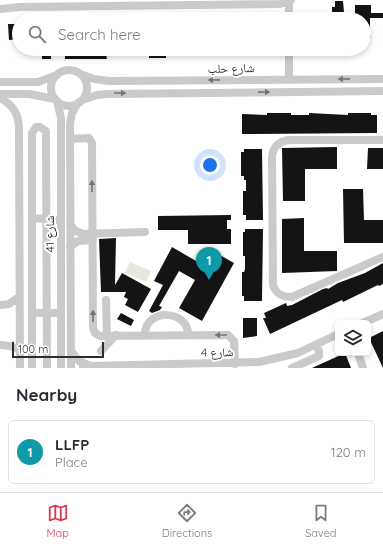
<!DOCTYPE html>
<meta charset="utf-8">
<style>
:root{--surface:#fff;--page:#f7f7f7;--text:#2b2b33;--muted:#7c7c81;--line:#e1e1e2;--accent:#db3852}
body{margin:0;font-family:Quicksand,"Noto Naskh Arabic",sans-serif;background:var(--page);color:var(--text)}
.controls{position:absolute;right:12px;bottom:12px;display:grid;overflow:hidden;border-radius:6px;box-shadow:0 2px 6px #0003}
.controls button{width:36px;height:36px;display:grid;place-items:center;padding:0;border:0;border-bottom:1px solid var(--line);background:var(--surface);color:var(--text);font:20px sans-serif}
.scale{position:absolute;left:12px;bottom:10px;width:92px;box-sizing:border-box;padding-left:4px;border:2px solid #2d2d2d;border-top:0;font-size:11px;line-height:14px;white-space:nowrap;color:#2d2d2d;-webkit-text-stroke:3px #fff;paint-order:stroke}
.you{position:absolute;left:210px;top:165px;width:14px;height:14px;margin:-10px;border:3px solid #fff;border-radius:50%;background:#1a73e8;box-shadow:0 0 0 6px #1a73e833}
.badge{display:grid;place-items:center;width:26px;height:26px;border-radius:50%;background:var(--accent);color:#fff;font-size:13px;font-weight:700}
.pin{position:absolute;translate:-50% -33px;filter:drop-shadow(0 1px 2px #0008)}
.pin::after{content:'';position:absolute;top:21px;width:14px;height:12px;background:inherit;clip-path:polygon(0 0,100% 0,50% 100%)}
.list{margin:0;padding:0;list-style:none}
h2{display:flex;justify-content:space-between;align-items:center;height:52px;margin:0;padding:0 16px;font-size:17px}
h2 small{font-size:13px;font-weight:400;color:var(--muted)}
.list li{display:grid;grid-template-columns:26px 1fr auto;gap:12px;align-items:center;box-sizing:border-box;height:64px;margin:0 8px 8px;padding:0 8px;border:1px solid var(--line);border-radius:6px}
.list b{display:block;font-size:15px;white-space:nowrap}
.list p{margin:0;font-size:13px;white-space:nowrap;color:var(--muted)}
.list em{font-size:13px;font-style:normal;color:var(--muted)}
.icon{flex:none;width:22px;height:22px;fill:none;stroke:currentColor;stroke-width:2;stroke-linecap:round;stroke-linejoin:round}
.map{position:relative;flex:none;width:383px;height:368px;overflow:hidden}
.search{position:absolute;background:var(--surface);box-shadow:0 2px 6px #0003;left:12px;right:12px;top:12px;height:44px;display:flex;align-items:center;gap:10px;box-sizing:border-box;padding:0 14px;border-radius:22px;color:var(--muted);font-size:15px}
.sheet{height:124px;background:var(--surface)}
nav{display:flex;justify-content:space-around;align-items:center;box-sizing:border-box;height:56px;border-top:1px solid var(--line);background:var(--surface);font-size:11px;color:var(--muted)}
nav a{display:grid;justify-items:center;gap:2px}
nav .on{color:var(--accent)}
.map>svg:first-child{display:block}
.green{fill:#e4eadb}
.building{fill:#141414}
.lines{fill:none;stroke-linecap:round;stroke-linejoin:round}
.minor{stroke:#cacaca;stroke-width:8}
.oneway{fill:#747474}
.labels{text-anchor:middle;dominant-baseline:central;stroke-width:4;stroke-linejoin:round;paint-order:stroke}
.street-label{font-size:12px;fill:#2d2d2d;stroke:#fff}
</style>
<div class="map">
<svg width="383" height="368" viewBox="0 0 383 368">
<rect width="100%" height="100%" fill="#fff"/>
<path class="green" d="M130,262L151,271L146,282L125,273Z"/>
<path class="building" d="M335,1H343L344,12H342V16L332,15V7H335Z
M355,5H371V13H383V18H370V32L371,37L364,47V19H355Z
M8,24H19V39L9,40Z
M42,49H51V59H42Z
M65,49H105L107,59H65Z
M149,49L166,50V58H149Z
M267,113H291V115H309V113L348,115V113H371V115H377V133L242,134V114L267,115Z
M337,147V169H305V201H283L282,148Z
M368,148H383V169H367Z
M244,149H262L263,220H246V215H243V191H246V180H244V176H241V152H244Z
M343,189H363L364,220H383V243H344Z
M231,215V220H227V229H231V244H188V230H158V216Z
M304,218V251H337V271L282,273V219Z
M245,229H263L262,301H244V296H242V272H244L245,269V256H243V232H245Z
M116,238L115,285L122,273L151,289L138,312L125,305L128,299L124,297L126,292H101L99,239Z
M172,247L203,265L211,250L234,263L202,321L179,308L195,280L179,271L159,306L162,307L160,310L152,313L149,311L163,285L154,281Z
M383,263V284L379,286L378,285L343,302L342,300L270,334L263,318H266L264,313L286,303L287,306L292,305L323,289L327,288L328,289L338,283L365,273Z
M121,313L134,320L131,326L117,319Z
M243,318H257V336L243,338Z
M383,331V368L369,338Z
M345,353L351,368H312Z"/>
<g class="lines">
<path class="minor" d="M289,1V19
M0,9L20,7L280,4L291,0
M289,49V79
M51 88a18 18 0 1 1 36 0a18 18 0 1 1-36 0Z
M80,74L94,79L109,81L383,79
M0,82H38L57,75
M0,94H29L55,99
M0,98C13,105 18,113 19,127L20,368
M82,100L97,95L108,94L383,91
M57,101L61,118V368
M70,139L89,138L92,143L93,328L95,333L100,336L228,335L234,341L235,364
M383,140H288C278,142 273,147 272,157L273,285C276,294 282,297 292,297L383,257
M32,218L61,220
M70,224L74,230L83,234L145,232
M70,247L78,241L93,240
M106,300L107,336
M0,305L9,304L19,297
M32,313H61
M363,323L383,314
M145,335C144,308 189,309 188,335
M0,345L10,346L20,350
M71,351L79,361L90,366
M101,351L116,335
M358,353L363,368
M32,368V133L36,127H40L46,131V134L47,368
M71,368L70,124L72,113L78,103
M83,368L91,366L259,362L298,353L338,334
M292,368L319,356V351L316,345"/>
</g>
<defs><path id="oneway-solid" d="M-6-.8H1V-3.2L6.5 0L1 3.2V.8H-6Z"/></defs>
<g class="oneway">
<use href="#oneway-solid" transform="translate(344 79) rotate(179)"/>
<use href="#oneway-solid" transform="translate(214 80) rotate(179)"/>
<use href="#oneway-solid" transform="translate(264 92) rotate(-1)"/>
<use href="#oneway-solid" transform="translate(120 93)"/>
<use href="#oneway-solid" transform="translate(92 186) rotate(-90)"/>
<use href="#oneway-solid" transform="translate(93 316) rotate(-90)"/>
<use href="#oneway-solid" transform="translate(221 335) rotate(180)"/>
</g>
<g class="labels">
<g class="street-label">
<text transform="translate(231 68) rotate(-1)">شارع حلب</text>
<text transform="translate(49 234) rotate(-90)">شارع 41</text>
<text transform="translate(217 352) rotate(-1)">شارع 4</text>
</g>
</g>
</svg>
<div class="controls">
<button><svg class="icon" aria-label="layers" viewBox="0 0 24 24"><path d="M12 4l9 5-9 5-9-5zM3 14l9 5 9-5"/></svg></button>
</div>
<div class="scale">100 m</div>
<div class="you"></div>
<div class="pin badge" style="left:209px;top:280px;background:#0f9aa8">1</div>
<div class="search"><svg class="icon" aria-label="search" viewBox="0 0 24 24"><circle cx="10" cy="10" r="6"/><path d="M15 15l6 6"/></svg>Search here</div>
</div>
<section class="sheet">
<h2>Nearby<small></small></h2>
<ul class="list">
<li><span class="badge" style="background:#0f9aa8">1</span><div><b>LLFP</b><p>Place</p></div><em>120 m</em></li>
</ul>
</section>
<nav>
<a class="on"><svg class="icon" aria-label="map" viewBox="0 0 24 24"><path d="M3 6l6-2 6 2 6-2v14l-6 2-6-2-6 2zM9 4v14M15 6v14"/></svg>Map</a>
<a><svg class="icon" aria-label="directions" viewBox="0 0 24 24"><path d="M12 3l9 9-9 9-9-9zM9 14v-3h6M13 9l2 2-2 2"/></svg>Directions</a>
<a><svg class="icon" aria-label="saved" viewBox="0 0 24 24"><path d="M7 4h10v16l-5-4-5 4z"/></svg>Saved</a>
</nav>
